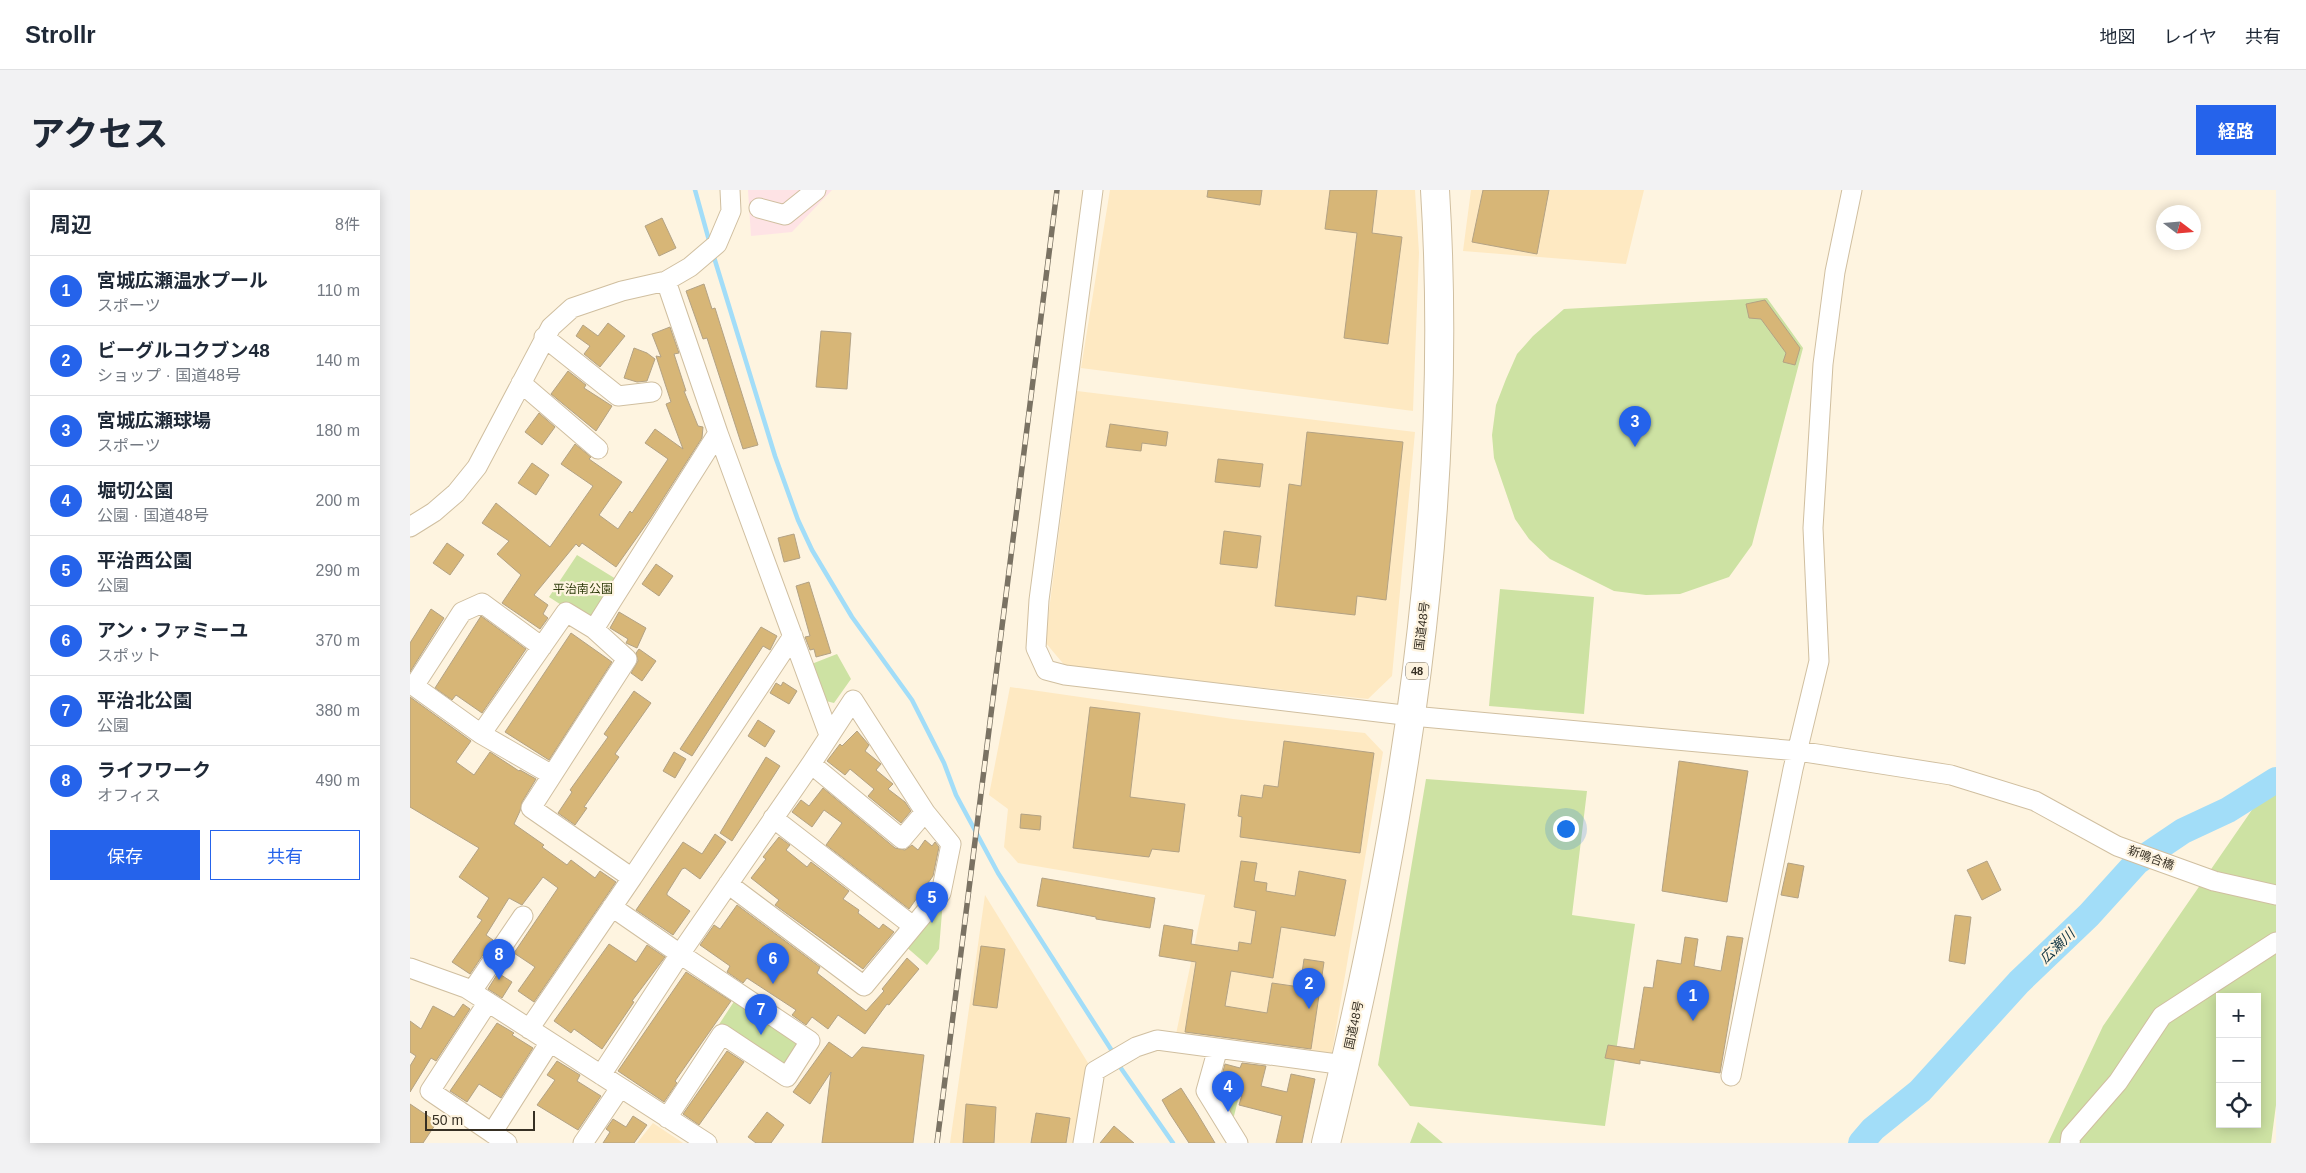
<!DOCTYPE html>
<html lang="ja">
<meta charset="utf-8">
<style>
:root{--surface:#fff;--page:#f2f2f3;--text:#1f2937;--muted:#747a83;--line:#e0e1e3;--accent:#2563eb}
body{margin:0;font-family:Arial,"Noto Sans JP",sans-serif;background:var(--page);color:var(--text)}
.controls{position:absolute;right:15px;bottom:15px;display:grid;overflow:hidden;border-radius:0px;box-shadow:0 2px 12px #0003}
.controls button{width:45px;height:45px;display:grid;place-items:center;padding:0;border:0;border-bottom:1px solid var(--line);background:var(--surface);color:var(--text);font:25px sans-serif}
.compass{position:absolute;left:1746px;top:15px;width:45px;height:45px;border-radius:50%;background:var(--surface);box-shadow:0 2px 12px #0003;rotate:106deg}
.scale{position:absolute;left:15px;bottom:12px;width:110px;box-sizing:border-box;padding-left:5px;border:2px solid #362f23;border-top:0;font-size:14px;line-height:18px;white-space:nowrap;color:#362f23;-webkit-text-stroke:4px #fef4e0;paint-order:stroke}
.you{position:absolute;left:1155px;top:638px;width:18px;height:18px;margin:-12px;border:4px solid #fff;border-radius:50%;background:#1a73e8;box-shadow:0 0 0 8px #1a73e833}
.badge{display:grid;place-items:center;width:32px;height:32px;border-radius:50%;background:var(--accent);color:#fff;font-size:16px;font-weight:700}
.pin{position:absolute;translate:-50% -41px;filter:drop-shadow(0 1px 2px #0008)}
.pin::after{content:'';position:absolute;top:26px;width:18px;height:15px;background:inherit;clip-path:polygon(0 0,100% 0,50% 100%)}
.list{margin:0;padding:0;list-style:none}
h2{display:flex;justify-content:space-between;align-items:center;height:65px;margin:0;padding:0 20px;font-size:21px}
h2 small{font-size:16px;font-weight:400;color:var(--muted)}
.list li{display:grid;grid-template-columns:32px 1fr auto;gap:15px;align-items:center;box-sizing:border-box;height:70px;padding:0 20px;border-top:1px solid var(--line)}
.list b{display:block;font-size:19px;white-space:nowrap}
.list p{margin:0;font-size:16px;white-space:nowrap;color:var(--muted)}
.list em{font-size:16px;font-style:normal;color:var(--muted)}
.actions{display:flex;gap:10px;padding:15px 20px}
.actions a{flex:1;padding:11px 0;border:1px solid var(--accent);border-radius:0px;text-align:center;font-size:18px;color:var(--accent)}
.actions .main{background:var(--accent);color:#fff}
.icon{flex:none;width:28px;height:28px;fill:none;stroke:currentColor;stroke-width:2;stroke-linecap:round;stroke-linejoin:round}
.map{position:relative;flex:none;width:1866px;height:953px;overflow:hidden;border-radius:0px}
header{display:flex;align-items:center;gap:30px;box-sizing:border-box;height:70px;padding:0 25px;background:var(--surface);border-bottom:1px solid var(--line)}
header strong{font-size:24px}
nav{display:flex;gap:28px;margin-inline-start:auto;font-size:18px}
.intro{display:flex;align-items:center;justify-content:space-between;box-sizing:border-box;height:120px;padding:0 30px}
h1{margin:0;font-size:35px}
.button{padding:12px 22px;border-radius:0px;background:var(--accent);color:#fff;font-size:18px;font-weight:700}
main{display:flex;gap:30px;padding:0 30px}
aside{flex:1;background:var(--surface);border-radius:0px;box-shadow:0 2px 12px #0003}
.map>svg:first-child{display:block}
.commercial{fill:#fee3e5}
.built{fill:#fee9c2}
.green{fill:#cde2a3;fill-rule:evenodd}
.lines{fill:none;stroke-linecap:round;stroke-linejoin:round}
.stream{stroke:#a2ddf8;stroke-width:4.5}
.river{stroke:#a2ddf8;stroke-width:26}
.building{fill:#d7b677;stroke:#b3a284}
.minor-casing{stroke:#d0bfa0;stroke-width:21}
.highway-casing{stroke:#d0bfa0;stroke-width:30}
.minor{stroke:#fff;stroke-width:19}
.highway{stroke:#fff;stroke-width:28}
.rail-casing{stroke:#7a7263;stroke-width:5.5}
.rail{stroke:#fef4e0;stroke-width:4;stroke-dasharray:11;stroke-linecap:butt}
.labels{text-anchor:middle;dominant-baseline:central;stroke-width:4.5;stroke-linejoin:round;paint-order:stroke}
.shield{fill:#fef4e0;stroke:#726a5c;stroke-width:1}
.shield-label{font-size:11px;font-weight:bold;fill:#362f23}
.park-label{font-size:12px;fill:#2f3c0c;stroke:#fef4e0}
.street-label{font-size:12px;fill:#362f23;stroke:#fef4e0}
.water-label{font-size:14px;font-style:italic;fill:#123644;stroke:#fef4e0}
</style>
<header>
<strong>Strollr</strong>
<nav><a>地図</a><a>レイヤ</a><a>共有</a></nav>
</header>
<div class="intro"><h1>アクセス</h1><a class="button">経路</a></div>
<main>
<aside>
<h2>周辺<small>8件</small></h2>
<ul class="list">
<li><span class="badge">1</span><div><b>宮城広瀬温水プール</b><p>スポーツ</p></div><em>110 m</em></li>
<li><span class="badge">2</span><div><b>ビーグルコクブン48</b><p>ショップ · 国道48号</p></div><em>140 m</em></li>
<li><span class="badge">3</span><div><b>宮城広瀬球場</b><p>スポーツ</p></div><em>180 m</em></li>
<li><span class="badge">4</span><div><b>堀切公園</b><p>公園 · 国道48号</p></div><em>200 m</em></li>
<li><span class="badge">5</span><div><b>平治西公園</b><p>公園</p></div><em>290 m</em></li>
<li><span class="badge">6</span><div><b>アン・ファミーユ</b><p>スポット</p></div><em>370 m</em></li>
<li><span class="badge">7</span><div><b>平治北公園</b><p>公園</p></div><em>380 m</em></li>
<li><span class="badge">8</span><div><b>ライフワーク</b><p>オフィス</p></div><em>490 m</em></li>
</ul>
<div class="actions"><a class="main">保存</a><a>共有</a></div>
</aside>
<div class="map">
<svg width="1866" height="953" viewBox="0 0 1866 953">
<rect width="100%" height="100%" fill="#fef4e0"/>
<path class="commercial" d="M338,0H422L382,42L341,46Z"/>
<path class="built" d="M700,0H1005L1009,63L1003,221L671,178Z
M1061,0H1234L1216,74L1053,61Z
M667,201L1005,242L982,486L958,509L656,477L635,452Z
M600,497L823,529L955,543L973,562L921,868L765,849L795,705L608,673L594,657L598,619L579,605Z
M575,705L678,873L664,953H540Z
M243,933L273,953H227Z"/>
<path class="green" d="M1357,108L1393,158L1342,355L1319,387L1270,404L1236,405L1204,401L1140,369L1119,349L1105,329L1084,268L1082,245L1086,215L1096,189L1107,164L1123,146L1154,119Z
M167,365L206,389L185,425L173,429L139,407Z
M1090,399L1184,407L1174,524L1079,516Z
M427,464L441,489L424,513L412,510L399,475Z
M1866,585V915L1861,953H1638L1693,836ZM1810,807H1847V934H1810Z
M1016,589L1177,601L1162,725L1225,734L1195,936L1000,916L968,875Z
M533,710L529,759L517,775L494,755Z
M325,810L393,854L377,879L308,836Z
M802,899L829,906L821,938Z
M1008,932L1033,953H1000Z"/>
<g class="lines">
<path class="stream" d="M285,0L300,54
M303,64L365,266L388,330L402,360L442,427L502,510L534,573L546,605L588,683L704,864
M708,874L763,953"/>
<path class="river" d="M1451,953L1463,939L1510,901L1609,792L1679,725L1727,672L1773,641L1818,620L1866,590"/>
</g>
<path class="building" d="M798,0H852L850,15L797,7Z
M920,0H967L962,43L992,47L978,154L934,148L947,43L915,39Z
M1073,0H1139L1127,64L1062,52Z
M252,28L266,58L249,66L235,36Z
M294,94L302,119L305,118L348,255L333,259L297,148L293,149L276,101Z
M1355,110L1390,158L1385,175L1373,172L1376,163L1351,129L1339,128L1336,114Z
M198,133L215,146L190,177L174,164L180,156L166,146L173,135L188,146Z
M260,137L269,163L264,164L276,201H274L288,236L293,237L292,248L240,329L206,377L172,353L169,357L166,354L124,405L138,415L133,424L138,428L130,439L92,413L111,385L87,364L99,351L72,333L86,313L140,357L183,296L151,274L165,254L181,267L179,269L212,292L189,325L208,339L220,321L222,323L258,269L235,253L245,239L273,259L256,214L261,212L246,166L251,167L242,144Z
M411,141L441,143L437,199L406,197Z
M224,158L237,163L245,169L237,191L227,192L214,188Z
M158,181L176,195L174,198L202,216L186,241L141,204Z
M129,223L145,237L132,255L115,242Z
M700,234L758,242L756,256L732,253L731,261L696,257Z
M897,242L993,252L976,410L947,406L945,425L865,416L879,294L891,296Z
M808,269L853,274L850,297L805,292Z
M122,273L139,285L126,305L108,293Z
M814,341L851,346L847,378L810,374Z
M384,344L390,368L374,372L368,348Z
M37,353L54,365L40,385L23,373Z
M246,374L263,386L249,406L232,394Z
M399,392L421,463L406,467L404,459L400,460L395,447L400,446L386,396Z
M21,419L34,428L0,482V453Z
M209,422L236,438L227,458L216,453L218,449L200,438Z
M71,426L116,459L72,523L46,505L42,510L25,498Z
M351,437L367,446L360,460L353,456L282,566L270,559Z
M161,443L202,472L139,570L95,542Z
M229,459L246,471L232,491L221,483L228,471L226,463Z
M373,492L387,501L379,514L360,503L366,493L371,496Z
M224,501L241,513L205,564L209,567L174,617L177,618L165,635L148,623L162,602L160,600L198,547L194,544Z
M0,507L61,551L46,572L64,585L80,562L109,581L110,580L126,589L112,612L110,621L104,634L134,655L132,657L157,675L161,670L185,688L190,681L206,692L124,812L108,801L125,777L104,763L148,698L133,687L112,715L99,708L76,745L83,750L60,784L42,772L72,730L67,727L79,708L49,687L69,658L0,617Z
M680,517L730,523L720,607L775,614L769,662L742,659L739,667L663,658Z
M348,530L365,541L355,557L338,546Z
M447,541L459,555L455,561L471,574L466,580L483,594L478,599L495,612L501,621L491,633L458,606L464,599L440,579L435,585L417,571L430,554L432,556Z
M874,551L964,563L950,663L830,647L832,627L828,626L831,605L852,608L854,595L868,597Z
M264,562L276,569L265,588L253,581Z
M356,567L370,576L322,651L310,643Z
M1269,571L1338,581L1317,712L1252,701Z
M413,598L485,658L495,660L502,655L508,660L515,650L522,656L525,652L529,657L523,686L499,719L416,655L432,633L414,620L402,637L382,622L391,610L399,616Z
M611,624L631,626L630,640L610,638Z
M305,644L316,652L290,689L275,678L272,679L257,703V705L280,721L263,745L226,720L273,652L292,664Z
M369,647L380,655L376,660L397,677L401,672L439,701L433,709L449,720L448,723L469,739L473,734L484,742L453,779L365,715L369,710L341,688L356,669L353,667Z
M831,671L847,673L844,691L857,693L856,701L885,706L889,681L936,690L925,746L871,737L863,788L821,781L815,816L857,823L862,793L890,797L894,769L914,772L901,859L775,842L786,772L749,766L754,735L783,740L781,754L828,761L829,752L841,754L846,721L824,717Z
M1577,671L1591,700L1572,710L1557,680Z
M1378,673L1394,676L1388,708L1371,705Z
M632,688L745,708L740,738L686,729V727L627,716Z
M327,715L410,777L407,783L456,821L474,801L472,799L497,768L509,779L479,815L477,814L455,844L428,825L418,839L402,827L396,835L382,825L386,820L337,788L333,793L317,782L320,776L290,755L304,735L310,739Z
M1545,725L1561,727L1555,774L1539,771Z
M1317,746L1333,748L1310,883L1230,870V874L1195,868L1198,855L1224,859L1234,797L1243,798L1247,770L1271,774L1275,747L1288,749L1284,776L1311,781Z
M199,754L226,772L237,755L255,767L222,811L224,812L192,859L164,839L161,843L144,831Z
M571,756L595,759L587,818L563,815Z
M276,782L321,811L265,891L267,893L254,912L208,881Z
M88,783L102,792L92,808L78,799Z
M53,814L60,819L26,871L21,868L0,902V876L6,866L0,862V831L11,839L23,816L44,827Z
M87,833L104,843L102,845L123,858L91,908L69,894L57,912L40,901Z
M419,852L442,868L452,857L514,865L503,953H412L421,882L400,914L383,902Z
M317,861L334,872L289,935L273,924Z
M147,871L170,885L167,891L191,906L168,940L127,915L145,890L137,885Z
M832,873L856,876L851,896L877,902L881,884L905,889L892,953H866L872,926L829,915L832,905L808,899L815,874L830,878Z
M771,898L787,923L805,953H779L760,924L752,910Z
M0,914L27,932L13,953H0Z
M556,914L586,917L584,953H553Z
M357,922L374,935L361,953H346L338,947Z
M626,923L660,928L656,953H621Z
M223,926L237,935L224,953H193L200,942L196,939L203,929L216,937Z
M704,936L724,953H690Z"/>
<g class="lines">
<defs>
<path id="minor" d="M683,0L629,410L626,458L636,480L655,485L1002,526L1388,561L1541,585L1625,611L1707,656L1804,691L1866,705
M349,18L375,25L406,0
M134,147L208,206L242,202
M111,193L188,259
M308,243L419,545
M0,337L24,322L46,303L67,277L141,137L162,118L212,101L256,91L280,77L307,54L321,21L320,0
M184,439L308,243L256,91
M71,544L4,496L52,422L72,413L132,457
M401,574L443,510L515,622
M363,628L503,736
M222,688L383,446
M202,717L270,764L401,574L492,649L515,622L541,654L531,703L454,796L318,694
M0,778L56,798L297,953
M62,801L113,726
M78,812L20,901L82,943L140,852
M119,839L222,688L121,618L217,469L184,439L156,422L71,544L142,585
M808,858L796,901L828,953
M191,885L270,764L400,851L377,887L312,844L257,928
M1321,886L1383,579L1409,471L1403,338L1413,174L1425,82L1442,0
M82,943L97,953
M173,953L210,898
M673,953L685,881L726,857L747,850L935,875
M1660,953L1661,946L1708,892L1752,826L1866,752"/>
<path id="highway" d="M916,953C993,641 1045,322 1025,0"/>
</defs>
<use href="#minor" class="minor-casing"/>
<use href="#highway" class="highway-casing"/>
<use href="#minor" class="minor"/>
<use href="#highway" class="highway"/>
<defs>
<path id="rail" d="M527,953L647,0"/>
</defs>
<use href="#rail" class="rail-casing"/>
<use href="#rail" class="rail"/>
</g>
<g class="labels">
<rect class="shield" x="996" y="472.5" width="22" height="17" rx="4"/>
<g class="shield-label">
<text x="1007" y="481">48</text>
</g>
<g class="park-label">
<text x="173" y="399">平治南公園</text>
</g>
<g class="street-label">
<text transform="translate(1012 436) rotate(-83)">国道48号</text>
<text transform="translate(1741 668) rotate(20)">新鳴合橋</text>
<text transform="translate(944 835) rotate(-78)">国道48号</text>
</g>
<g class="water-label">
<text transform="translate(1647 756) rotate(-44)">広瀬川</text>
</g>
</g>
</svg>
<div class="controls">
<button>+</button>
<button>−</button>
<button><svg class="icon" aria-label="locate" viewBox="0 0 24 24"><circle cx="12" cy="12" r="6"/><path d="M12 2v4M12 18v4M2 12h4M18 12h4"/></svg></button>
</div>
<svg class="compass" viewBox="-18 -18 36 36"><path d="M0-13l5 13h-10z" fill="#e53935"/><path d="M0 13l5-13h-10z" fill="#747a83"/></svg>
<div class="scale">50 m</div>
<div class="you"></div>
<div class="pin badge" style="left:1283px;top:831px">1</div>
<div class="pin badge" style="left:899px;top:819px">2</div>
<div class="pin badge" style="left:1225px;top:257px">3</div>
<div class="pin badge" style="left:818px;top:922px">4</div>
<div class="pin badge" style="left:522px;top:733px">5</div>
<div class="pin badge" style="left:363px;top:794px">6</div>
<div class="pin badge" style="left:351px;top:845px">7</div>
<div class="pin badge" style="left:89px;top:790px">8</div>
</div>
</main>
